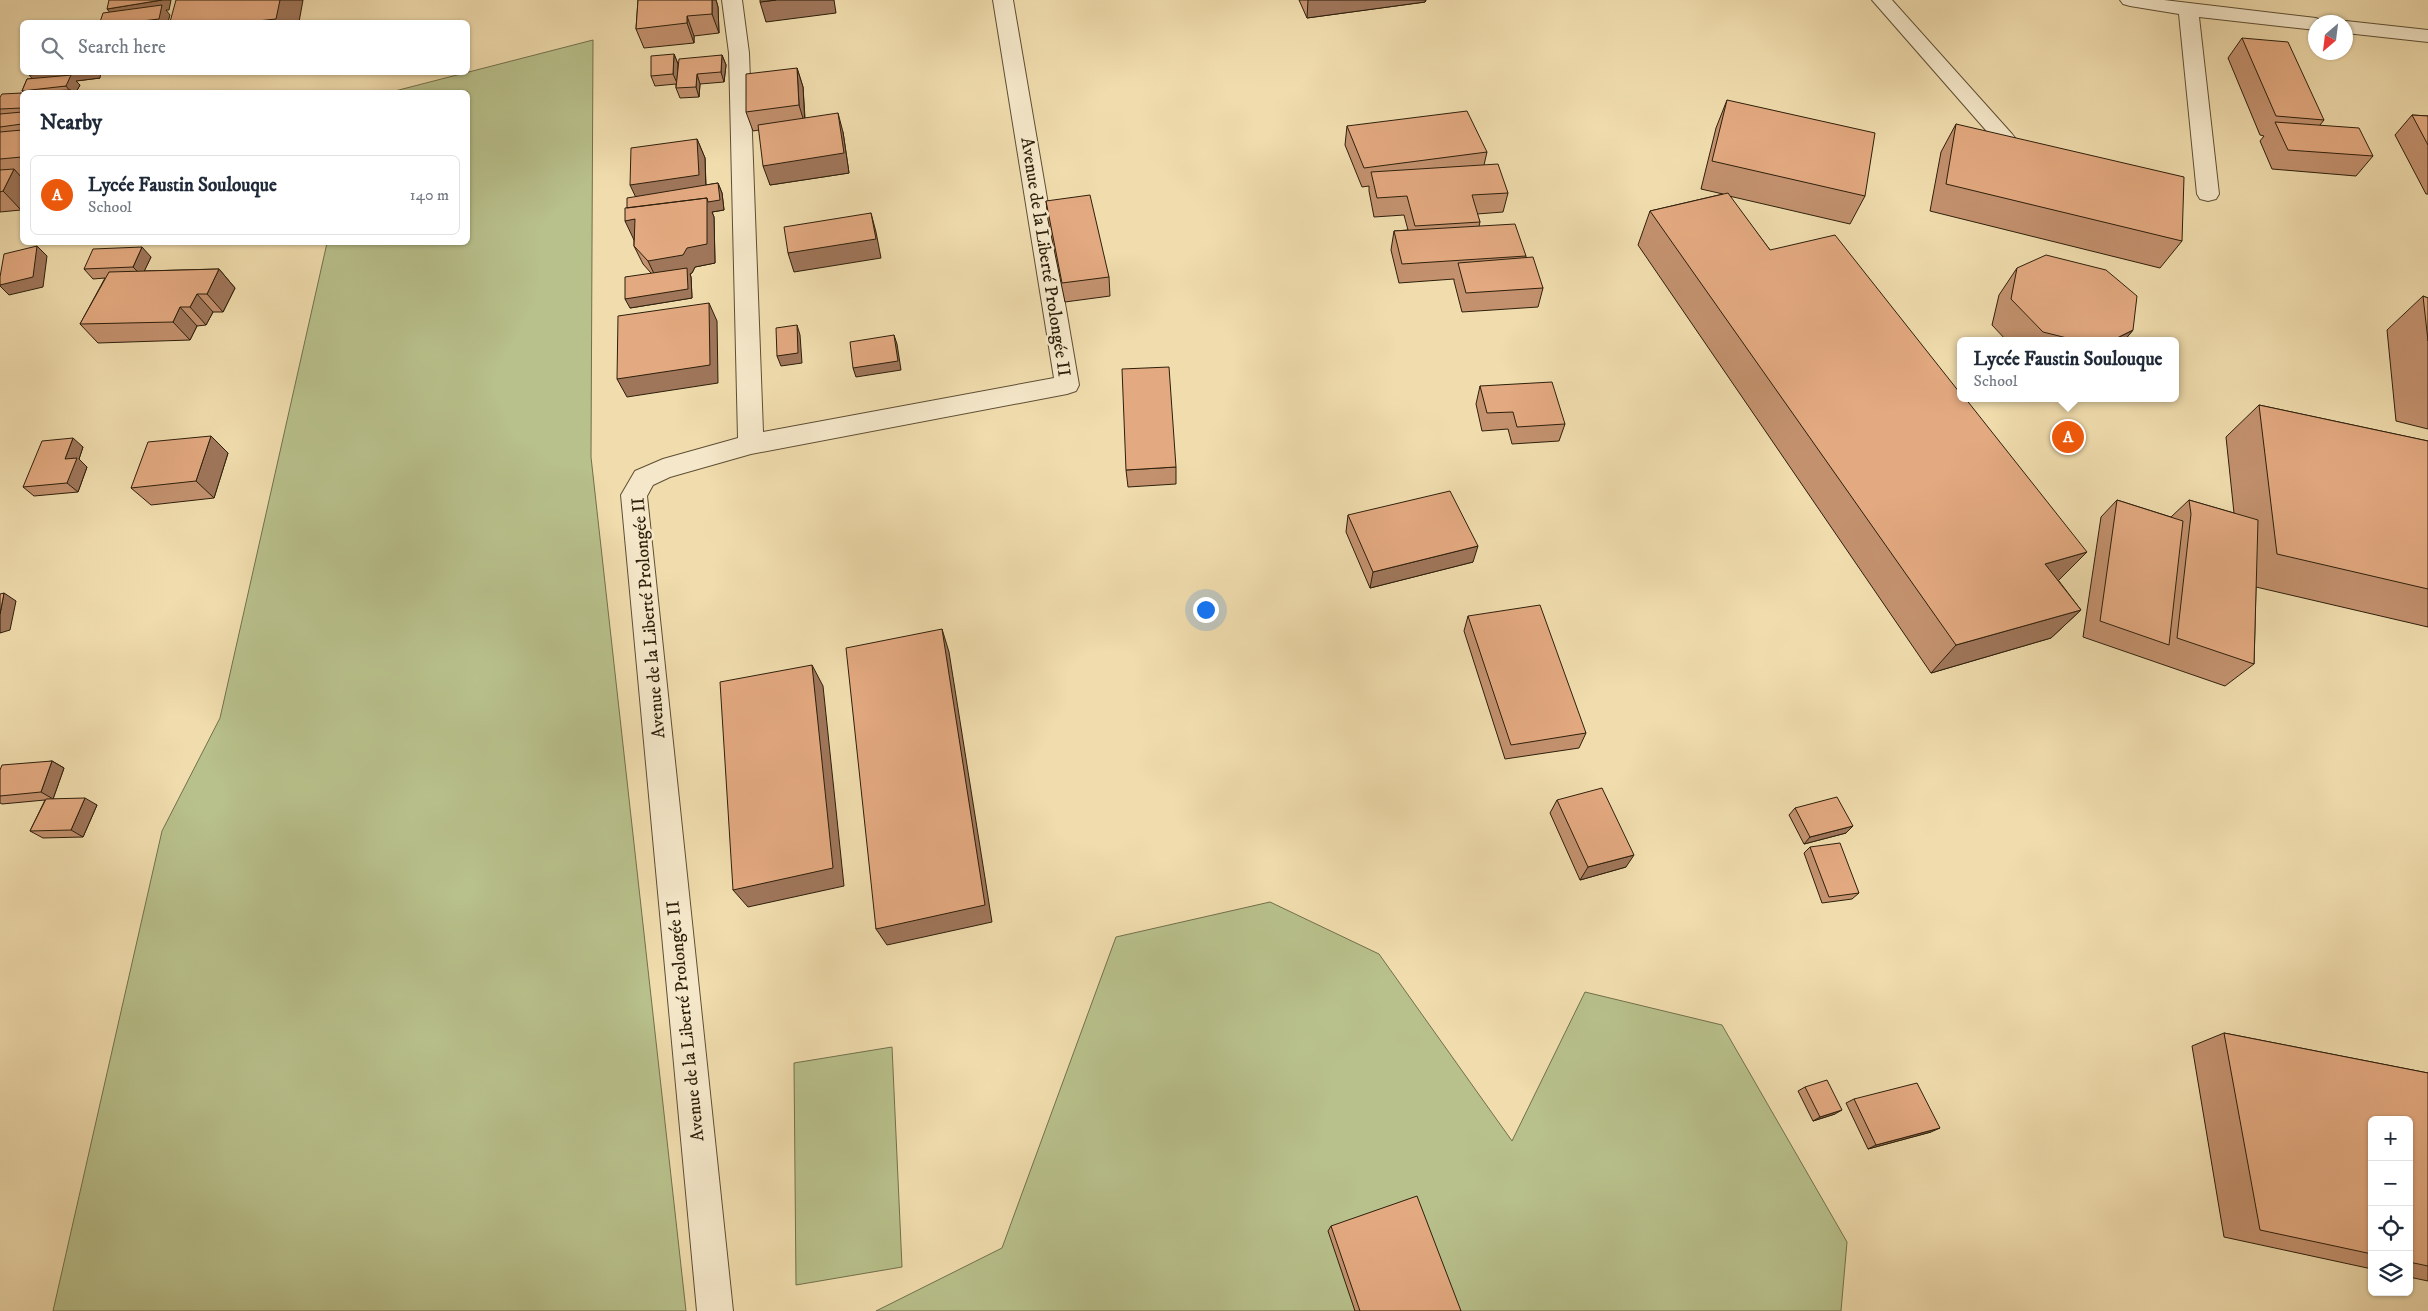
<!DOCTYPE html>
<meta charset="utf-8">
<style>
:root{--surface:#fff;--page:#f2f2f3;--text:#1f2937;--muted:#747a83;--line:#e0e1e3;--accent:#ea580c}
body{margin:0;font-family:"IM FELL DW Pica",serif;background:var(--page);color:var(--text)}
.controls{position:absolute;right:15px;bottom:15px;display:grid;overflow:hidden;border-radius:8px;box-shadow:0 1px 4px #0004}
.controls button{width:45px;height:45px;display:grid;place-items:center;padding:0;border:0;border-bottom:1px solid var(--line);background:var(--surface);color:var(--text);font:25px sans-serif}
.compass{position:absolute;left:2308px;top:15px;width:45px;height:45px;border-radius:50%;background:var(--surface);box-shadow:0 1px 4px #0004;rotate:208deg}
.you{position:absolute;left:1205px;top:609px;width:18px;height:18px;margin:-12px;border:4px solid #fff;border-radius:50%;background:#1a73e8;box-shadow:0 0 0 8px #1a73e833}
.badge{display:grid;place-items:center;width:32px;height:32px;border-radius:50%;background:var(--accent);color:#fff;font-size:16px;font-weight:700}
.pin{position:absolute;translate:-50% -50%;border:2px solid #fff;box-shadow:0 1px 5px #0006}
.popup{position:absolute;left:1957px;top:337px;width:222px;height:65px;box-sizing:border-box;display:grid;place-content:center;border-radius:8px;background:var(--surface);filter:drop-shadow(0 1px 4px #0005);font-size:16px;white-space:nowrap;color:var(--muted)}
.popup b{font-size:19px;color:var(--text)}
.popup::after{content:'';position:absolute;left:50%;top:100%;margin-left:-10px;border:10px solid transparent;border-top-color:var(--surface)}
.list{margin:0;padding:0;list-style:none}
h2{display:flex;justify-content:space-between;align-items:center;height:65px;margin:0;padding:0 20px;font-size:21px}
h2 small{font-size:16px;font-weight:400;color:var(--muted)}
.list li{display:grid;grid-template-columns:32px 1fr auto;gap:15px;align-items:center;box-sizing:border-box;height:80px;margin:0 10px 10px;padding:0 10px;border:1px solid var(--line);border-radius:8px}
.list b{display:block;font-size:19px;white-space:nowrap}
.list p{margin:0;font-size:16px;white-space:nowrap;color:var(--muted)}
.list em{font-size:16px;font-style:normal;color:var(--muted)}
.icon{flex:none;width:28px;height:28px;fill:none;stroke:currentColor;stroke-width:2;stroke-linecap:round;stroke-linejoin:round}
.map{position:relative;flex:none;width:2428px;height:1311px;overflow:hidden}
.search{position:absolute;background:var(--surface);box-shadow:0 1px 4px #0004;left:20px;top:20px;width:450px;height:55px;display:flex;align-items:center;gap:12px;box-sizing:border-box;padding:0 18px;border-radius:8px;color:var(--muted);font-size:19px}
.panel{position:absolute;background:var(--surface);box-shadow:0 1px 4px #0004;left:20px;top:90px;width:450px;height:155px;border-radius:8px}
.map>svg:first-child{display:block}
.green{fill:#b8c08b;stroke:#72704b}
.lines{fill:none;stroke-linecap:round;stroke-linejoin:round}
.minor-casing{stroke:#5e4e34;stroke-width:2}
.path{stroke:#2d1f0b;stroke-width:2.5;stroke-dasharray:1 2;stroke-linecap:butt}
.minor{fill:#f5e8ca;fill-rule:evenodd}
.wall{fill:#c3916e;stroke:#2d1f0b}
.shaded-wall{fill:#9f765a;stroke:#2d1f0b}
.building{fill:#e3a980;stroke:#2d1f0b}
.labels{text-anchor:middle;dominant-baseline:central;stroke-width:5;stroke-linejoin:round;paint-order:stroke}
.street-label{font-size:18px;fill:#2d1f0b;stroke:#f5e8ca}
</style>
<div class="map">
<svg width="2428" height="1311" viewBox="0 0 2428 1311">
<rect width="100%" height="100%" fill="#f0dcad"/>
<filter id="stains"><feTurbulence type="fractalNoise" baseFrequency=".004" numOctaves="4"/><feColorMatrix values="0 0 0 0 .2 0 0 0 0 .09 0 0 0 0 .02 0 0 0 .5 -.17"/></filter>
<radialGradient id="worn" r=".72"><stop offset=".6" stop-color="#630" stop-opacity="0"/><stop offset="1" stop-color="#630" stop-opacity=".3"/></radialGradient>
<path class="green" d="M593,40L591,457L686,1311H53L162,831L220,718L327,243L468,242V92H391Z
M1270,902L1379,954L1512,1141L1585,992L1722,1025L1847,1242L1841,1311H876L1002,1248L1116,937Z
M892,1047L902,1267L796,1285L794,1063Z"/>
<g class="lines">
<defs>
<path id="minor" d="M722,0H742L749,53L763,432L1054,378L993,0H1013L1079,385L1076,391L1067,394L751,454L670,477L653,485L647,496L733,1311H697L621,495L635,471L663,459L738,438L729,53Z
M1872,0H1892L2012,134L2016,139L2012,144L2005,146L1998,144Z
M2120,0H2164L2316,18L2325,22H2316V30L2199,17L2219,194L2216,199L2208,201L2200,199L2197,194L2179,14L2130,6L2123,4Z
M2346,21L2428,30V42L2346,33V22H2340Z"/>
</defs>
<use href="#minor" class="minor-casing"/>
<path class="path" d="M158,92H166"/>
<use href="#minor" class="minor"/>
</g>
<path class="wall" d="M638,0H716L718,7L719,33L694,36V43L644,48L636,29Z
M1299,0H1426L1425,2L1307,18Z
M2242,38L2324,120L2320,125L2373,156L2356,176L2272,169L2260,141L2264,136L2260,135L2228,58Z
M674,54L678,64V73L722,55L726,65L724,82L700,84L699,97L680,98L676,88V84L655,86L651,76Z
M797,68L803,87L805,118L843,132L849,173L770,185L759,130L753,131L746,112Z
M100,78L76,81L80,85L76,92H23L22,91L27,79Z
M22,93V178L21,210L0,212V97Z
M1727,100L1865,196L1850,224L1729,196L1770,250L2059,581L2081,610L2051,638L1931,673L1638,245L1650,211L1723,194L1701,189L1716,128Z
M2412,115L2428,116V194H2426L2395,135Z
M1956,124L2182,241L2160,268L1930,211L1941,152Z
M1347,126L1487,152L1484,165L1508,193L1503,212L1477,214L1480,222L1479,226L1526,256V258L1543,288L1538,307L1462,312L1454,281V279L1399,283L1391,250L1394,231L1408,230L1404,215L1374,217L1369,191V186L1362,187L1345,145Z
M697,139L705,158L706,185L718,183L722,193L724,210L712,212L714,217L715,263L695,267L692,273L690,274L691,277L692,298L630,308L651,273L643,264L634,246V240L627,208L636,197Z
M1046,201L1109,277L1110,296L1065,302L1048,220Z
M151,257L144,271L219,269L235,288L223,312H213L206,325L197,326L190,340L98,343L80,324L105,278L93,279L84,269Z
M2017,268L2133,330L2124,341H2007L1992,325L1999,295Z
M2423,296L2428,298V429L2396,421L2387,330Z
M1480,386L1565,424L1559,441L1512,444L1508,429L1482,431L1476,404Z
M2259,405L2428,441V627L2256,587L2254,664L2225,686L2083,637L2101,517L2117,500L2171,517L2189,500L2234,513L2226,437Z
M83,447L79,459L87,467L78,492L34,496L23,487Z
M228,453L214,498L151,505L131,488Z
M1176,467V484L1128,487L1126,470Z
M1348,515L1473,562L1370,588L1346,532Z
M1468,616L1586,733L1579,748L1505,759L1464,631Z
M52,761L64,768L53,799L97,805L83,837L43,838L30,831L45,800L2,804L0,803V770Z
M1557,800L1626,867L1580,880L1550,813Z
M1795,808L1846,833L1804,844L1789,815Z
M1810,847L1859,893L1852,899L1822,903L1804,853Z
M2224,1033L2428,1073V1281L2409,1277V1120H2372V1269L2224,1237L2192,1046Z
M1805,1087L1835,1114L1813,1121L1798,1091Z
M1854,1099L1931,1132L1868,1149L1846,1103Z
M1331,1226L1461,1311H1355L1328,1231Z"/>
<path class="shaded-wall" d="M162,0H171L169,10H166L170,15L168,22H133L115,19L107,9Z
M280,0H303L299,22H248Z
M712,0H716L718,7L719,33L712,14Z
M776,0H834L836,13L766,22L760,2Z
M1308,0H1426L1425,2L1307,18Z
M687,16L694,36V43L687,23Z
M674,54L678,64L677,83L673,74Z
M722,55L726,65L724,82L721,72Z
M797,68L803,87L805,125L799,105Z
M54,72H101L100,78L76,81L80,85L76,92H70V91L66,86L38,85L29,75Z
M697,74L700,84L699,97L696,87Z
M838,113L843,132L849,173L770,185L763,166Z
M697,139L705,158L706,194L639,204L630,185Z
M14,169L22,178V208L21,210L3,191Z
M718,183L722,193L724,210L712,212L714,217L715,263L695,267L692,273L690,274L691,277L692,298L630,308L625,299L657,280L648,261L634,240L625,221L707,198Z
M871,213L876,232L881,258L794,272L788,253Z
M37,246L47,256L43,287L9,295L0,286V285Z
M142,247L151,257L142,276L133,267Z
M219,269L235,288L223,312L207,294Z
M197,294L213,312L206,325L190,307Z
M709,303L717,321L718,383L627,397L617,379Z
M180,307L197,326L190,340L173,322Z
M797,325L800,335L802,363L781,366L777,356Z
M2133,330L2124,341H2111Z
M894,335L897,344L901,370L856,377L853,368Z
M211,436L228,453L214,498L196,481Z
M73,438L83,447L79,459L87,467L78,492L67,483L65,459Z
M1478,546L1473,562L1370,588L1373,572Z
M2087,552L2058,581L2045,564Z
M4,593L16,601L10,630L0,633V614Z
M2081,610L2051,638L1931,673L1956,645Z
M942,629L949,652L992,922L887,945L876,929Z
M812,665L823,686L844,886L748,907L733,890Z
M52,761L64,768L53,799L41,792Z
M85,798L97,805L83,837L71,830Z
M1853,826L1846,833L1804,844L1810,837Z
M1634,855L1626,867L1580,880L1588,867Z
M1842,1110L1835,1114L1813,1121L1820,1117Z
M1940,1128L1931,1132L1868,1149L1876,1145Z"/>
<path class="building" d="M109,0H162L107,9Z
M176,0H280L276,19L248,22H170Z
M638,0H712V14L687,16V23L636,29Z
M760,0H776L760,2Z
M162,5L159,19L133,22H100L103,13Z
M163,21L162,22H150Z
M2242,38L2288,42L2324,120L2276,116Z
M674,54L673,74L651,76V56Z
M722,55L721,72L697,74L696,87L676,88L679,59Z
M797,68L799,105L746,112V74Z
M30,72H54L29,75Z
M71,75L66,86L22,91L27,79Z
M71,90L70,92H24Z
M22,93V108L0,109V97L2,94Z
M1727,100L1875,133L1865,196L1712,161Z
M1467,111L1487,152L1364,168L1347,126Z
M22,112V124L0,127V114Z
M838,113L844,153L763,166L758,125Z
M2412,115L2428,116V145Z
M2275,122L2359,128L2373,156L2288,150Z
M1956,124L2184,177L2182,241L1946,184Z
M22,130V157L0,159V132Z
M697,139L699,175L630,185L631,148Z
M1498,164L1508,193L1472,195L1480,222L1415,226L1407,196L1377,198L1371,172Z
M14,169L3,191L0,192V170Z
M718,183L720,200L708,202L707,198L627,208V198Z
M1728,193L1770,250L1835,235L1960,393V398H1965L2087,552L2045,564L2081,610L1956,645L1650,211Z
M1090,195L1109,277L1062,283L1046,201Z
M707,198V244L687,248L683,255L648,261L634,246L635,219L625,221V208Z
M871,213L876,239L788,253L784,227Z
M1515,224L1526,256L1402,264L1394,231Z
M37,246L33,277L0,285V277L4,254Z
M142,247L133,267L84,269L93,249Z
M2046,255L2106,270L2137,296L2133,330L2111,341H2079L2043,332L2011,299L2017,268Z
M1533,257L1543,288L1466,293L1458,263Z
M687,268L688,289L625,299V277Z
M219,269L207,294H197L190,307H180L173,322L80,324L109,272Z
M2423,296L2428,298V341Z
M709,303L710,365L617,379L618,316Z
M797,325L798,353L777,356L776,328Z
M894,335L898,361L853,368L850,342Z
M1169,367L1176,467L1126,470L1122,369Z
M1552,382L1565,424L1517,427L1513,412L1487,413L1480,386Z
M2259,405L2428,441V589L2277,554Z
M211,436L196,481L131,488L148,442Z
M73,438L65,459L77,458L67,483L23,487L42,441Z
M1450,491L1478,546L1373,572L1348,515Z
M2117,500L2183,521L2169,645L2100,621Z
M2189,500L2258,520L2254,664L2177,638L2191,514Z
M4,593L0,614V594Z
M1540,605L1586,733L1511,745L1468,616Z
M942,629L985,905L876,929L846,648Z
M812,665L833,868L733,890L720,682Z
M52,761L41,792L0,796V770L2,765Z
M1602,788L1634,855L1588,867L1557,800Z
M1837,797L1853,826L1810,837L1795,808Z
M85,798L71,830L30,831L46,799Z
M1840,843L1859,893L1829,897L1810,847Z
M2224,1033L2428,1073V1266L2409,1262V1120H2372V1254L2260,1230Z
M1827,1080L1842,1110L1820,1117L1805,1087Z
M1917,1083L1940,1128L1876,1145L1854,1099Z
M1417,1196L1461,1311H1360L1331,1226Z"/>
<g class="labels">
<g class="street-label">
<text transform="translate(1045 257) rotate(81)">Avenue de la Liberté Prolongée II</text>
<text transform="translate(649 618) rotate(-95)">Avenue de la Liberté Prolongée II</text>
<text transform="translate(686 1021) rotate(-96)">Avenue de la Liberté Prolongée II</text>
</g>
</g>
<rect width="100%" height="100%" filter="url(#stains)"/>
<rect width="100%" height="100%" fill="url(#worn)"/>
</svg>
<div class="controls">
<button>+</button>
<button>−</button>
<button><svg class="icon" aria-label="locate" viewBox="0 0 24 24"><circle cx="12" cy="12" r="6"/><path d="M12 2v4M12 18v4M2 12h4M18 12h4"/></svg></button>
<button><svg class="icon" aria-label="layers" viewBox="0 0 24 24"><path d="M12 4l9 5-9 5-9-5zM3 14l9 5 9-5"/></svg></button>
</div>
<svg class="compass" viewBox="-18 -18 36 36"><path d="M0-13l5 13h-10z" fill="#e53935"/><path d="M0 13l5-13h-10z" fill="#747a83"/></svg>
<div class="you"></div>
<div class="pin badge" style="left:2068px;top:437px">A</div>
<div class="popup"><b>Lycée Faustin Soulouque</b>School</div>
<div class="search"><svg class="icon" aria-label="search" viewBox="0 0 24 24"><circle cx="10" cy="10" r="6"/><path d="M15 15l6 6"/></svg>Search here</div>
<section class="panel">
<h2>Nearby<small></small></h2>
<ul class="list">
<li><span class="badge">A</span><div><b>Lycée Faustin Soulouque</b><p>School</p></div><em>140 m</em></li>
</ul>
</section>
</div>
